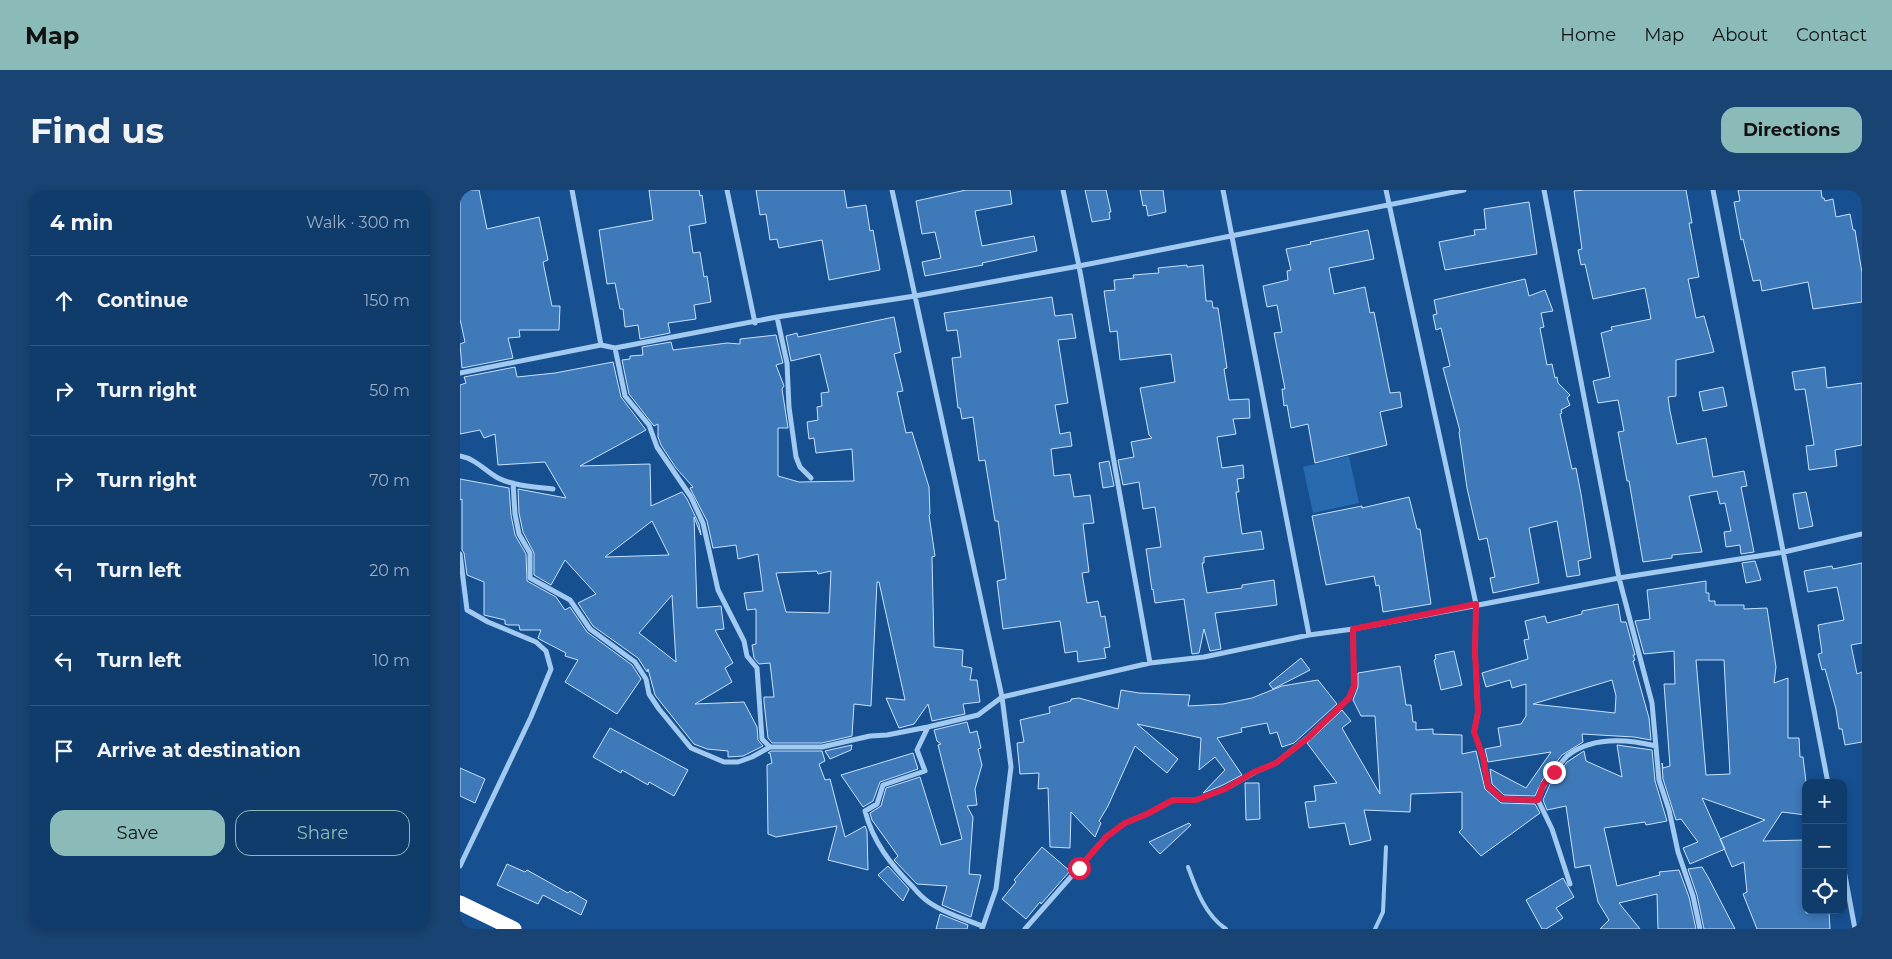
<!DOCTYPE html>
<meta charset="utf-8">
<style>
:root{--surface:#103c6c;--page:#194372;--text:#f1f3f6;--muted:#9cadc2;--line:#30567f;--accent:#8bbbb9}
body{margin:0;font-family:Montserrat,sans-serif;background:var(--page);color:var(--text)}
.controls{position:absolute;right:15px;bottom:15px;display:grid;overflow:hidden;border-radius:10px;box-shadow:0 2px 8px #0003}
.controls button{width:45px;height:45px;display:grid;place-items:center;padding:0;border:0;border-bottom:1px solid var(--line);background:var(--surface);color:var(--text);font:25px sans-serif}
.stop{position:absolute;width:15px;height:15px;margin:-11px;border:4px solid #e11d48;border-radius:50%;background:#fff}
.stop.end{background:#e11d48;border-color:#fff;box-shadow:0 1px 5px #0008}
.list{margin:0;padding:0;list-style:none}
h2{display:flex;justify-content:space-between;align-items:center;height:65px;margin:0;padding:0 20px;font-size:21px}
h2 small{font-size:16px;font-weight:400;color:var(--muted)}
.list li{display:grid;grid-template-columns:32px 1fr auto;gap:15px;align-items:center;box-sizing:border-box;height:90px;padding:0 20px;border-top:1px solid var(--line)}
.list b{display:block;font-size:19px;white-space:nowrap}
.list em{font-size:16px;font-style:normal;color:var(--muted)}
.actions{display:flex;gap:10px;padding:15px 20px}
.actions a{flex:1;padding:11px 0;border:1px solid var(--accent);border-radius:15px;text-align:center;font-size:18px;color:var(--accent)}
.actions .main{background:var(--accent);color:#111}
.icon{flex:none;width:28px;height:28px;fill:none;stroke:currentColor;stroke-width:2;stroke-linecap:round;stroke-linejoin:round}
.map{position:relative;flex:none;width:1402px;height:739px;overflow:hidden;border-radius:15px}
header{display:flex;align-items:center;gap:30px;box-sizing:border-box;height:70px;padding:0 25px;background:var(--accent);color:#111}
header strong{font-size:24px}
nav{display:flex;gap:28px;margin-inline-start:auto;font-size:18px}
.intro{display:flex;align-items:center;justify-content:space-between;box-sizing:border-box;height:120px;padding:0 30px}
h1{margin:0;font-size:35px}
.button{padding:12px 22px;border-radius:15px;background:var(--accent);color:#111;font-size:18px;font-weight:700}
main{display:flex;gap:30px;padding:0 30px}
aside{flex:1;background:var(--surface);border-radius:15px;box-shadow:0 2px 8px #0003}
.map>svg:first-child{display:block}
.green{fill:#286aaf}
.building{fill:#3e79b9;stroke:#c9e2fc;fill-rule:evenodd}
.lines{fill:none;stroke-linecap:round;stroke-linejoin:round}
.lane{stroke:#a2c9f0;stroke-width:4}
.street{stroke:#a2c9f0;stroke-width:5}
.highway{stroke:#fff;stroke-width:15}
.route{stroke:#e11d48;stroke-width:6}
</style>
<header>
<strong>Map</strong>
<nav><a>Home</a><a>Map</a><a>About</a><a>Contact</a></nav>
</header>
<div class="intro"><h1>Find us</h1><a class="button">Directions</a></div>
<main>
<aside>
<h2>4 min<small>Walk · 300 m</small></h2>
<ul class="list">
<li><svg class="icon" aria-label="ahead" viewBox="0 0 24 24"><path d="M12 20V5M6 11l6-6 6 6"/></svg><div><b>Continue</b></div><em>150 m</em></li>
<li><svg class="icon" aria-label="right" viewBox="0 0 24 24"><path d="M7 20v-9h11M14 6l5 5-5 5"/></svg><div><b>Turn right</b></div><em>50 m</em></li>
<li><svg class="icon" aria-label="right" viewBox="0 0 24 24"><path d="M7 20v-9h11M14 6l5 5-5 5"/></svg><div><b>Turn right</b></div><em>70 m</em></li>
<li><svg class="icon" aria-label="left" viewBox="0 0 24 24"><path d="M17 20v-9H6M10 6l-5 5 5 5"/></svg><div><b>Turn left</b></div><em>20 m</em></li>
<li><svg class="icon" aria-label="left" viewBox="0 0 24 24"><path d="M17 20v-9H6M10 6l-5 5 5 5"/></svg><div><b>Turn left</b></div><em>10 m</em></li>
<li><svg class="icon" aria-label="arrive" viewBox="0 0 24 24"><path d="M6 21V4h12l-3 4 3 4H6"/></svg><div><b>Arrive at destination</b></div></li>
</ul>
<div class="actions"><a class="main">Save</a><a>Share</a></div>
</aside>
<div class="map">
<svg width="1402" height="739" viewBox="0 0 1402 739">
<rect width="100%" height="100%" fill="#165090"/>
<path class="green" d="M889,266L899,313L853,323L843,277Z"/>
<path class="building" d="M0,0H19L27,39L79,27L88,70L83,72L92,116H100L99,140H59L60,147L48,148L53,168L2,178L0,154L5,152L0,129Z
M189,0H239L240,6L242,5L246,33L229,36L233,63L240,62L244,87L247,86L251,112L234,115L236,129L208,133L210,143L180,149L178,135L165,137L163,119H160L155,93L147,94L139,40L193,30Z
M296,0H384L387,18L406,15L410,41L413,40L420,80L369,90L362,50L319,58L317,49L310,50L306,24L300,25Z
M506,0H550L552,14L515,21L522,56L574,46L577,61L522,73L523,75L465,86L462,72L481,68L475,42L462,44L456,11Z
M625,0H646L651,22H649L650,29L632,32Z
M680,0H703L706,22L688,26L686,15L683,16Z
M1124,0H1226L1232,33H1229L1239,87L1228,89L1236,128L1244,126L1254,162L1216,170V206L1208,207L1210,221L1217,254L1246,248L1253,287L1284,281L1287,296L1281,297L1294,362L1281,364L1280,355L1266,357L1264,342L1271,341L1265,313L1260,314L1257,301L1229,306L1242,362L1212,365V368L1183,372L1169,291H1167L1158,242L1164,241L1158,210L1138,213L1133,191L1150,187L1141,143L1152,140L1151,137L1191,129L1185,98L1133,109L1125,74L1121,75L1118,60L1122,59L1114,1Z
M1278,0H1361L1362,8H1364L1365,11L1373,9L1376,27L1390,24L1393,40H1395L1402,83V112L1353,119L1348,92L1302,101L1300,90L1293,91L1283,49L1281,50L1274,12L1280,11Z
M1069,12L1077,64L985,80L979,52L1015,45L1014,40L1026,39L1024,19Z
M908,40L914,69L869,78L874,104L905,97L910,123L914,122L930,203L940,202L942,217L920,222L927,255L855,273L848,234L831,238L827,215L824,216L822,199H825L814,143L822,142L817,115L807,117L803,96L828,90L827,81L831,80L826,59L851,54L850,52Z
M727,75V77L743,75L746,111H752L753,118H758L767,178L764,179L769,210L789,209L790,228L773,229L776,244L757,247L762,278L783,275L784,288L777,289L779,302H776L782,344L801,341L804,359L744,367V373H742L747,403L782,398V395L814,390L817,415L755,423L761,459L750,461L744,439L739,463L732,464L724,409L695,413L693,399L692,400L686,359L701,357L695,317L683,319L679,292L663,295L658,270L674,267L671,252L692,248L689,245L680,198L715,192L711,164L660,170L657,141L650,142L644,101L655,100L654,90L674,88L673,85L699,83L698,78Z
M1065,89L1069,106L1085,100L1093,121L1081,123L1084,137L1080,138L1087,175L1092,174L1095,188L1097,187L1098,193L1110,205L1107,208L1110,215L1101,220L1102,223L1100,224L1112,279L1116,278L1121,304L1131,368L1118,371L1120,385L1107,387L1097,331L1069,338L1079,393L1033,403L1030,388L1035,387L1027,348L1019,350L1007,298L999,242L1000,241L983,178L990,176L981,138L976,140L973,125L977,124L974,110Z
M592,107L595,126L612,124L616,148L598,150L608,213L595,215L600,244L610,242L612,256L591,259L594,286L610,284L614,307L630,305L634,333L623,334L629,382L622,383L627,413L638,411L641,427L645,426L650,457L644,458L646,468L618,472L617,461L605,463L600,431L543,439L537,391L546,389L538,331H535L525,270L519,271L513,227L502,229L500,218H498L492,168L501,167L497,140L487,141L484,123Z
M434,127L441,162L434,164L443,201L437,202L446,243L452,242L469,297L470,324L469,325L475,366L472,367L474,457L503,460L502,476L512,478L510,490H517L520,512L503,514L505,524L472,531L468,514L454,534L439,538L426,508L445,510L419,392H417L411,516L394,514L392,546L362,553H312L308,548L304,512V507H314L310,473L299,474L294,468L292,455L296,454V419L287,420L284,403L303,401L298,364L278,369L276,355L253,358L247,331L230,298L233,297L216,278L201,255L198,247V234L194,236L169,204L162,170L170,169V166L183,165L182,157L211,152L213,160L267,153L280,154V149L316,145L323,173L316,175L324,196L322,199L328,238H318V286L339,292L394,291L392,259L356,263L354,248L349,249L347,232L358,230L357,217L362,216L361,203L369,202L360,164L331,171L326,146L337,143L338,147ZM357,381L358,384L371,381L369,423L326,422L316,383Z
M153,172L161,207L186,240L120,276L190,274L191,316L222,302L227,309L239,334L241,345L234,327L237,418L261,416L264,439L255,440L273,473L265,478L272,492L235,514L284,512L297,537L298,550L303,556L283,566L268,567V561L247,559L234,554L195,505L188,479L187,482L178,468L133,436L118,413L136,404L105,370L91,395L74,385V363L63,342L59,323L58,299L106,308L85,272L38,275L35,244L24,248L20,240L0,244V195L6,193L4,187L55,177L57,187L95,183ZM192,331L209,365L145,367ZM212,405L216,472L179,443Z
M1365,177L1367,198L1402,193V255L1375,260L1377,276L1349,280L1346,256L1354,255L1345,199L1335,200L1332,182Z
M1263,197L1267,216L1243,221L1239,202Z
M649,271L654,296L643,298L639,273Z
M0,289L49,298L51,325L55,345L66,364L67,391L96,407L105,420L110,417L127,442L172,475L181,489L157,524L105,492L118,470L105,466L106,463L81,450L78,448L81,440H60L59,435H48L45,434V430L24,425V392L7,385L4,363L2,360V309L0,310Z
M1346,302L1353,336L1339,339L1333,304Z
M949,307L957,339H960L971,414L923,422L919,395L916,396L914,386L866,395L852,326L902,316V318Z
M1295,371L1301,390L1286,393L1282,373Z
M1402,373V453L1391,455L1397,484L1402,482V552L1385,555L1382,539H1379L1376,519L1365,479L1362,480L1358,464L1362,463L1358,435L1384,430L1377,397L1348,402L1344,381L1372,376L1373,379Z
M1246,391V403H1249V411H1255V415H1284V419L1307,418L1316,477L1314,493L1328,488V548H1339L1340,567H1343L1346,592V625L1322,622L1303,651L1346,650V723L1369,721L1370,739H1297L1283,704L1287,702L1284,672L1272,677L1260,649L1305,630L1242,608L1265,659L1230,674L1223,658L1238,652L1221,629L1216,630L1203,589L1202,573L1203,578L1210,576L1204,494H1215L1214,461L1184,464L1175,431L1190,429L1187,400ZM1236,470H1264L1270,584L1246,585Z
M1158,414L1161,432H1166L1175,465H1173L1175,470L1173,471L1189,528L1191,550L1174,547L1122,544L1123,552L1102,565L1083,589L1075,606L1044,605L1032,594L1030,579L1066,598L1091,562L1028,572L1025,559L1041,556L1038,538L1061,534L1066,526V494L1052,498L1050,490L1026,497L1022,483L1068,469L1064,450L1069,449L1065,431L1085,426L1087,433L1122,424V421ZM1152,490L1156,506L1155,523L1073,514Z
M994,461L1002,495L981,500L974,470L976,469L975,465Z
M841,468L850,480L813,499L809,494Z
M940,476L946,515H951L953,532H956V540L973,539V544L1002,545V564L1016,561L1025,599L1041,613L1075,614L1080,623L1021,666L999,642L1002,639V602L951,604L950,622L904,620L911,650L890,655L885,633L849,638L845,612L856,611L854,596L877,593L847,553L882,520L891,531L882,538L920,604L915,526H901L893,510L898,497V483Z
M858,490L877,514L834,553L822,557L817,542L810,544L807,533L781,538L782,542L757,548L782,585L763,595L743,603L765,580L755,567L739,580L741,548L677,534L718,569L707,583L675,556L648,616L639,631L641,633L635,647L611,622L610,658L590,657L588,598L578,599L579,583L560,584L557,553L564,552L560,530L590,523L589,517L611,511V509L619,508L658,519L661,500L679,503L730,505L728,516L763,514L792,508L822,496Z
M507,532L510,543L517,541L521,558L518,559L522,575L515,599L517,615L507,616L513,627L509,684L521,685L511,727L482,715L487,696L457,694L434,670L438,666L412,630L410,623L421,616L426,598L460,587L481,655L502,649L478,555L481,554L477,551L474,540Z
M150,538L228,580L214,606L189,592L188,595L162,580L161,583L133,567Z
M392,555L391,560L370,569L365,561Z
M1157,555L1192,560L1195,591L1207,631L1186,635L1185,632L1144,638L1157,696L1200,685L1199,682L1219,680L1229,707L1236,739H1198L1197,704L1159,713L1180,739H1140L1149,730L1138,712L1130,675L1115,678L1106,616L1087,620L1083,610L1090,594L1107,572L1124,561L1126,571L1162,587Z
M311,561H362L365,571L359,574L365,590L370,589L385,647L405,636L407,641L408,680L368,670L377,636L316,647L308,644L307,575L312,573L310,563H308Z
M453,563L458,579L420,592L413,611L403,617L381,585Z
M0,578L25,589L15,613L0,606Z
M785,593H799L800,629L786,630Z
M729,633L731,635L700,664L689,652Z
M582,657L610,681L581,714L580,712L566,729L542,709L556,692L554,690Z
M47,674L65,682L67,680L108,703L110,701L127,711L121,725L83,705L78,714L37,695Z
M428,676L449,699L443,711L418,685Z
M1242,677L1248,687L1275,739H1244L1237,705L1228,679Z
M1103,688L1114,707L1096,718L1103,728L1086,739H1082L1066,710Z
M480,724L508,735L507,739H476Z"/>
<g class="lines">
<path class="lane" d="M728,677C736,699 745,725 766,739
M915,739L923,722L926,657"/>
<path class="street" d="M112,0L141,155
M267,0L295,133
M432,0L542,507L551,577L536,699L522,739
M603,0L619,76L690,473
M763,0L849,445
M926,0L1016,414L1015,462L1018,522L1014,542L1023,567L1028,596L1042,609L1078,610
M1084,0L1159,388L1192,513L1199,590L1209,620L1218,662L1233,706L1240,739
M1253,0L1368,593
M317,127L327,173L329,217L336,267L340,277L351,288
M155,158L165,206L189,235L197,257L231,307L243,333L258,400L284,451L287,466L297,478L302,549L310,557
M0,183L141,155L155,158L317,127L455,106L619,76L1004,0
M0,266C16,269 24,280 38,288C54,296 76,297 93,299
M53,293L55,324L59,344L70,363V388L110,410L130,439L175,472L186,489L189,504L199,519L231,558L264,572H278L292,567L310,557H362L410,546L427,545L468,537L518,525L542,507L690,473L744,467L849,445L893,439L1159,388L1324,362L1402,344
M0,364L7,420L28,432L76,452L86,461L91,479L71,527L0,676
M468,537L457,560L465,581L423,595L417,614L405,621C413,652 431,675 453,697C458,703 464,709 470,713C486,724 505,729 522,736
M1383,675L1395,739
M1110,694L1092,639L1078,610C1082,597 1086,591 1095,581C1099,576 1103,570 1107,566C1132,546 1167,549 1196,556
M565,739L646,647L665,633L687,624L713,610H736L765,599L795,582L816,573L847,548L889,508L894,496L893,439"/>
<path class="highway" d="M0,713L54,739"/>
</g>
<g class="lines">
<path class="route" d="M619,678L646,647L665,633L687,624L713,610H736L765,599L794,582L816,573L848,548L889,508L894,496L893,439L1016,414L1015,462L1018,522L1014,542L1023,567L1028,596L1042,609L1078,610L1083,595L1094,582"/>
</g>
</svg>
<div class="controls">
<button>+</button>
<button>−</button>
<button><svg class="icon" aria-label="locate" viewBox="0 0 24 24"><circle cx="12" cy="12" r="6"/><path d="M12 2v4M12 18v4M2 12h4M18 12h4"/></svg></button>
</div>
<div class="stop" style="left:619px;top:678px"></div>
<div class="stop end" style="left:1094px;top:582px"></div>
</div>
</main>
